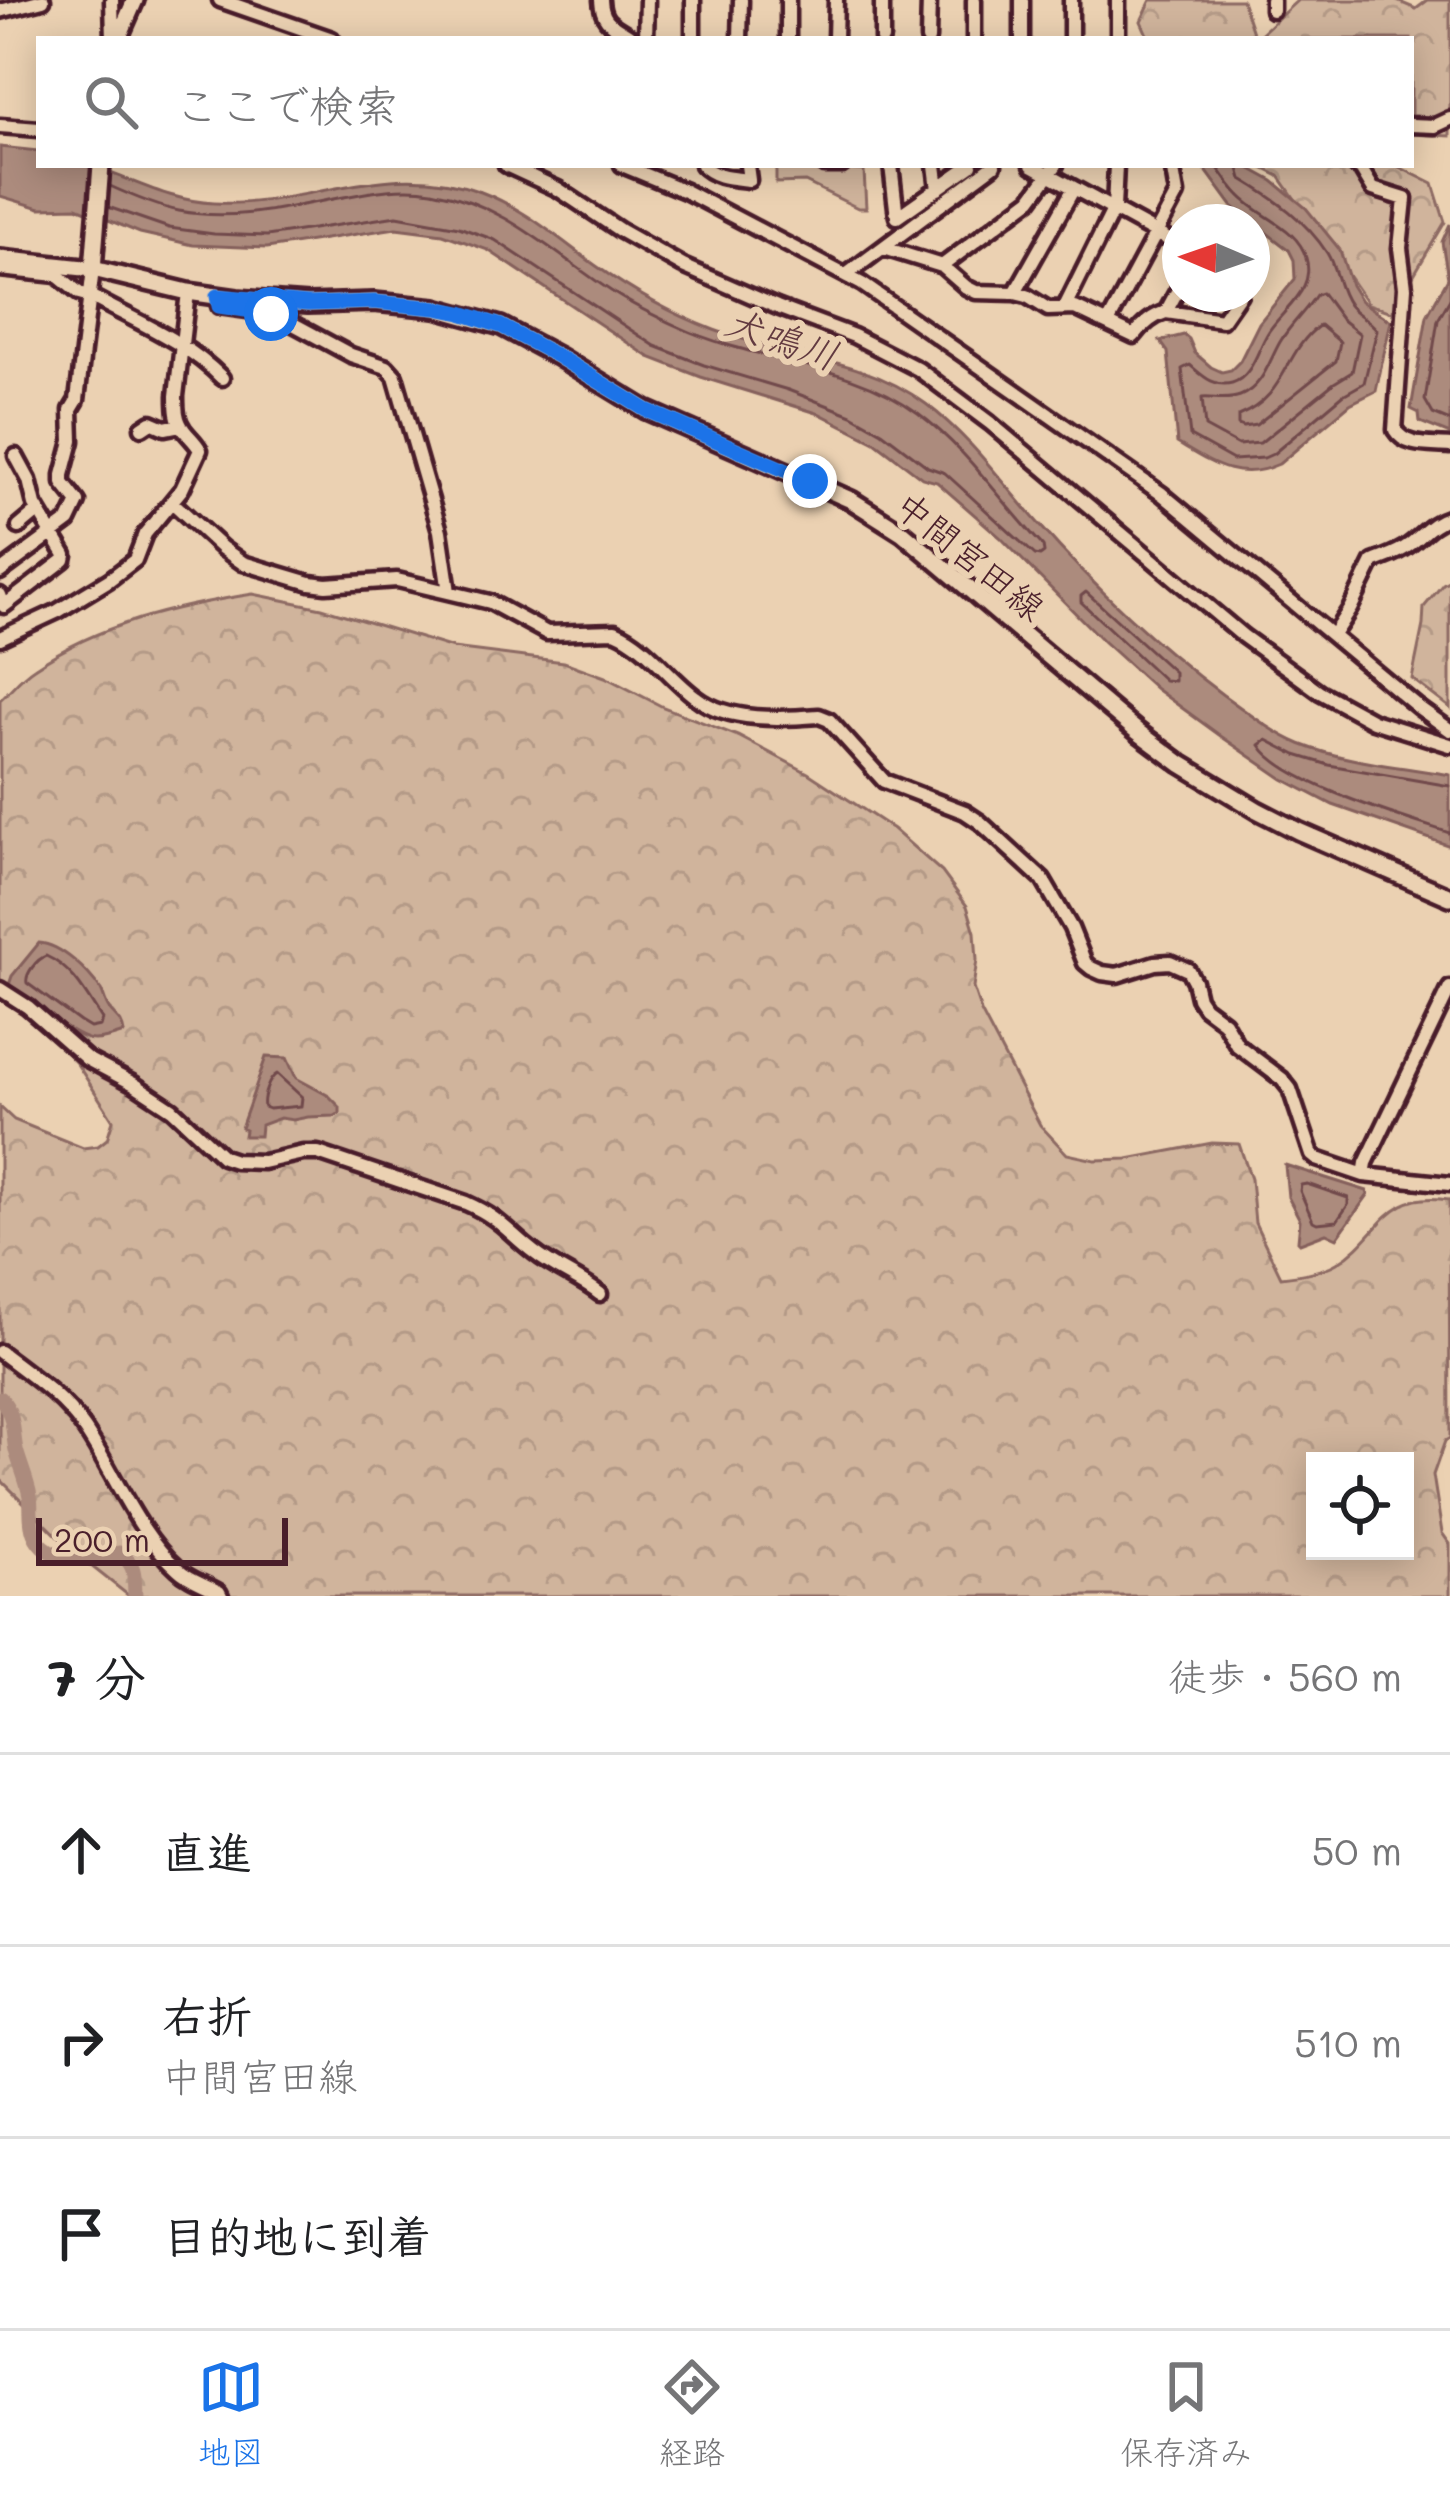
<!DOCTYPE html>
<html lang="ja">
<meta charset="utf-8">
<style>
:root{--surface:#fff;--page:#f2f2f2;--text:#202124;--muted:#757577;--line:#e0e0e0;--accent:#1a73e8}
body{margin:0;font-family:Mali,"Klee One",sans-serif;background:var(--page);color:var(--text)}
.controls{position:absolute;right:36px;bottom:36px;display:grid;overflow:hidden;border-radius:0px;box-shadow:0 6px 30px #0003}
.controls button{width:108px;height:108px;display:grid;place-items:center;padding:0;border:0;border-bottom:3px solid var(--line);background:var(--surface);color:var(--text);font:60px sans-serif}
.compass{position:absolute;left:1162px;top:204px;width:108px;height:108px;border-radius:50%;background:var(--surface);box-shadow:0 6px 30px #0003;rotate:272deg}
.scale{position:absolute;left:36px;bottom:30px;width:252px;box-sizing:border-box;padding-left:12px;border:6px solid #4a1f2b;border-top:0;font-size:33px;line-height:42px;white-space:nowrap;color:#4a1f2b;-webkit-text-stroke:9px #ebd1b2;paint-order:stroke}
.stop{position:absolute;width:36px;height:36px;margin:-27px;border:9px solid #1a73e8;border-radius:50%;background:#fff}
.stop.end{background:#1a73e8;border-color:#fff;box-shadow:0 3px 12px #0008}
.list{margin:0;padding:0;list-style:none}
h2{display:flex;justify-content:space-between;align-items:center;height:156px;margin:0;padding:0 48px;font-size:51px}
h2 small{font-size:39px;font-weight:400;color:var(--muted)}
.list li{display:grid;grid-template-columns:78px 1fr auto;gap:36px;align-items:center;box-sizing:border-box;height:192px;padding:0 48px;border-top:3px solid var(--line)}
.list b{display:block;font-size:45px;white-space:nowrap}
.list p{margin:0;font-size:39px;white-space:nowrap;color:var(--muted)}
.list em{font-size:39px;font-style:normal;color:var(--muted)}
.icon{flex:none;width:66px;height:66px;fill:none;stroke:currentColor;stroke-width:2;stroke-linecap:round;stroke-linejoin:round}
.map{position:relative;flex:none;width:1450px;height:1596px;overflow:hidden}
.search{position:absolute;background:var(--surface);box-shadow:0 6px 30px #0003;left:36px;right:36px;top:36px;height:132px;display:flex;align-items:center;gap:30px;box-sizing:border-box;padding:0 42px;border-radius:0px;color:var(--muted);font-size:45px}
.sheet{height:732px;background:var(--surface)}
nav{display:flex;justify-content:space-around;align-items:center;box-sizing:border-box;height:168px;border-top:3px solid var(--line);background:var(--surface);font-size:33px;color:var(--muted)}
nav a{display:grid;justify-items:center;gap:6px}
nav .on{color:var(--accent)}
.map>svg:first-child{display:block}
.forest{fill:url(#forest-crowns);stroke:#8d6a64;stroke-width:3;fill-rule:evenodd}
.park{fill:#d0b49c;stroke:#8d6a64;stroke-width:3}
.water{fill:#ac8b7d;stroke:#85605c;stroke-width:3}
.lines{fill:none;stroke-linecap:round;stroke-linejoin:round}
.shore{stroke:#714a4c;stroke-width:3}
.river{stroke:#ac8b7d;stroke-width:15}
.minor-casing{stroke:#4a1f2b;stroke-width:21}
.major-casing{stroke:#4a1f2b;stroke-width:24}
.minor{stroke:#ebd1b2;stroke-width:12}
.major{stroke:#ebd1b2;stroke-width:15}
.route{stroke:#1a73e8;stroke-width:15}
.labels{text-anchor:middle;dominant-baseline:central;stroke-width:12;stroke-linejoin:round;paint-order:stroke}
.street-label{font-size:36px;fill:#4a1f2b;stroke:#ebd1b2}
.water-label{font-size:39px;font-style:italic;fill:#623a40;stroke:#ebd1b2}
</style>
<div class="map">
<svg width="1450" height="1596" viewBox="0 0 1450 1596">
<defs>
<pattern id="forest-crowns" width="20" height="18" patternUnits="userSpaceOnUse" patternTransform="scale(3)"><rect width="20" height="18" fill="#d0b49c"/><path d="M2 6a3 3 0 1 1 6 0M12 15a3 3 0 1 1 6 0" fill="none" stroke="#b49a87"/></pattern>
</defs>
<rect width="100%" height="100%" fill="#ebd1b2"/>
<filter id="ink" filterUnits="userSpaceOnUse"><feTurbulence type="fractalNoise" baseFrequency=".00833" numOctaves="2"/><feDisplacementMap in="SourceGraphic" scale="24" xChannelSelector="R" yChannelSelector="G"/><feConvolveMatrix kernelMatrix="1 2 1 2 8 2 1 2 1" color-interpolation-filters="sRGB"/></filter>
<g filter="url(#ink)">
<path class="forest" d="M1151,0H1242L1255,39L1298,0H1395L1416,9L1428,0H1450V136L1411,134V39H1149L1141,21Z
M1257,165H1395L1433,184L1445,222L1392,312L1368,304L1279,176Z
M1450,580V708L1412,679L1423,625L1424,607L1443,584Z
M253,594L322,608L453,648L564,662L605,677L663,707L738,736L808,773L893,829L942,872L967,906L975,932L977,960L973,988L981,1012L1040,1125L1067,1154L1095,1160L1128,1159L1212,1143L1239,1144L1251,1179L1255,1223L1281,1277C1298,1275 1322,1272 1337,1263C1382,1236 1384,1189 1449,1200L1450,1438L1445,1441L1433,1475L1442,1533L1450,1544V1596H129L76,1554L0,1479V1107L14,1120L83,1148L98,1146L107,1139L113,1120L77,1064L0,981V700C11,690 21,676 34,668C99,624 176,606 253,594ZM1315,1461H1405V1551H1315Z"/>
<path class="park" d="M776,167H827L864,171L866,208H858L805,182L776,183Z"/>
<path class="water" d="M0,147L39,151V165C56,165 77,162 93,167C134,180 169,201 214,203C307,208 387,156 481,192C524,208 559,239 595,265C631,291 673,314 714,330C785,356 864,357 926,404C970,437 1002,482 1038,523C1093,586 1156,645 1223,695C1247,712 1272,732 1300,744C1344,762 1403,767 1450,775V846L1333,805L1283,779L1222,737L1156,689L1104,642L1000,537L937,482L922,478L875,442L820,414L701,377L649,357L488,250L443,234L396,228L267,248L193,245L140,233L77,207L40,208L0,196Z
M1202,165H1244L1273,181L1306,208L1340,250L1351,285L1361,301L1391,321L1376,391L1350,404L1279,464C1238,483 1211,463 1177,443L1168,352L1160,341L1184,335L1189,339L1195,353L1211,367L1222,372L1231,370L1240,361L1259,323L1295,279L1294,260L1289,250L1232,206Z
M1450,224V434L1420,422L1419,413L1411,409L1427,316L1448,278L1442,242Z
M39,943C62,945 88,971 101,990C104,996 105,1003 109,1009C116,1019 122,1019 124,1033C115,1036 104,1040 94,1040C74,1040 27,998 9,985L12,976Z
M266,1057L287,1058L296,1078L329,1096L340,1107V1113L335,1116L308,1117L293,1120L280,1118L261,1125L260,1136H244L245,1130L241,1128Z
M1285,1165L1367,1191L1368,1195L1337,1238L1326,1233L1300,1243L1298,1241L1300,1220L1288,1197Z"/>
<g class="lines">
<path class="shore" d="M1216,165C1223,175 1230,186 1239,195C1259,217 1298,227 1306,258C1309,267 1308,278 1304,286C1296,303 1280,315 1269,331C1258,347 1253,377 1232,383C1214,388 1202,375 1190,365L1182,369L1190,436L1233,460L1264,458L1273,454L1343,395L1364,383L1377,330C1370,320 1357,315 1349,305C1337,289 1337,269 1327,253C1306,220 1275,199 1242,179L1238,165
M108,207L169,228L214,234L267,236L397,216L459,227L495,240L655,346L704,365L788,390L852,415L882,432L928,467L945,473L1035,555L1040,556L1044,553L1043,546C1001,502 968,450 918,413C848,361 756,363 679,327C657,317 634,306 614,293C554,254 505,204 432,191C400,185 365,193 333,199C282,209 231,221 179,211C155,206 132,196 110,186
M1322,293L1341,319L1360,334L1352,372L1334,383L1260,443L1238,445L1205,427L1202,398C1214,397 1227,401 1240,396C1263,387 1269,361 1280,342C1290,325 1305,312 1316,295Z
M1450,299L1438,320L1425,400L1433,414L1450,421
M1320,325L1340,342L1336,361L1256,425L1243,427L1238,425V416C1288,396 1282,353 1320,325Z
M1086,592L1174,672V681L1164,680L1081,602V596Z
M1450,786L1329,765L1296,755L1267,740L1260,745C1283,783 1405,818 1450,833
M46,956C73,968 87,996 102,1019L100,1026L90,1028L80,1022L27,983C25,974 37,959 46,956Z
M277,1074L302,1097L301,1106L269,1109L264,1107C262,1097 269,1078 277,1074Z
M1307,1184L1348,1198V1205L1337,1221L1317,1223L1313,1221L1300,1191L1301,1185Z"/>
<path class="river" d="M0,1398C15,1414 12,1430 16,1450C20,1465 27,1480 30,1496C32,1508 29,1521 34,1533C47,1566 92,1558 119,1553C137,1565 134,1576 135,1596"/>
<defs>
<path id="minor" d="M112,0L113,39
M220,0L332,39
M601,0C602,25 615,25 634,39
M1272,10V0
M0,11L43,0
M646,39L647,0
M693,39V0
M740,39L741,0
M788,39V0
M835,39L836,0
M882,39V0
M928,39L929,0
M974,39V0
M1022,39V0
M1071,39V0
M1118,39V0
M1411,125L1435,126L1450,119
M0,126L39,129
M506,165L558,189L621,231L683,266L777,307L854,336L918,369L990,423L1243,636L1320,692L1373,721L1450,745
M622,165L685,191L862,284L1162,494L1418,707L1450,730
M702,165C714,178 732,178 749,180L747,165
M824,165H842
M891,165L897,217L971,165
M935,165L938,189
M1032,165L1180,246
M1354,165L1361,169L1373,189L1405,199L1400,248L1405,287L1395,430C1406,448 1431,444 1450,446
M884,248L942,266L966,287L976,292L1015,293L1027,296L1048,309L1075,308L1134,336C1143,324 1152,316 1166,312L1222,320L1240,294
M942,266L1031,199L1056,165
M0,269L57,275L79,293L90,296C135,321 186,341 222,378
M846,275L994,165
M1015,293L1074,188
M217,296L219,306L255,311L286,320L351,355L387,367L395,376L440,531L449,592
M1065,307L1114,208L1116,165
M1166,312L1180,286
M1108,323L1177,194L1172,165
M142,428L151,422L165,428L180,425
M172,502L222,548L243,563L310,583L326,585L397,580L490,602L547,633L615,631C648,645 669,678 697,698C728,722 782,719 819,716L829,720L884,781L965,812L980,822L1043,880L1071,928L1085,963L1091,968L1102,973L1117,975L1155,963L1170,962L1188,970L1194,981L1198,998L1204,1007L1224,1022L1237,1045L1282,1079L1290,1089L1312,1155L1317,1159L1364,1175L1450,1184
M19,527L38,511
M0,572L69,521L78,502L63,483V475L72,441L71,410L77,400L93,269
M0,595L4,606L64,560L65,555L35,505L29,480L16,456
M1333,635L1350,609L1373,562C1385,557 1399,553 1409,545C1424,534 1431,523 1450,517
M0,638L58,611L109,580L135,560L145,534L182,489L200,450C195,441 190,438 184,430C176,420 176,408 176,396L188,292
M0,989L28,1007L87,1059L134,1084L172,1109L223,1157L235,1161L263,1162L303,1153H318L466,1203C502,1219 507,1232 535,1253C555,1269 580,1278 600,1294
M1364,1175L1366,1163L1450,988
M0,1352C30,1375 62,1396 84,1428C114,1472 137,1533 178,1569C189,1580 205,1584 219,1592L221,1596"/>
<path id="major" d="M118,39L135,0
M0,259L93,269L188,292L237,299L308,304L374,302L436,308L501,326L559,357L646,410L851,500L903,533L1138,732L1181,764L1257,810L1298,831L1450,897
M93,269L101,165"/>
</defs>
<use href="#minor" class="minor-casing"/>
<use href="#major" class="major-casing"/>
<use href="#minor" class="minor"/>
<use href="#major" class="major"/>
</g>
</g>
<g class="lines" filter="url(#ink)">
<path class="route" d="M271,314L219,306L217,296L308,304L374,302L436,308L461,313L501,326L559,357L646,410L810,481"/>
</g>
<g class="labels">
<g class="street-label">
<text transform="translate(971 555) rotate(39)">中間宮田線</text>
</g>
<g class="water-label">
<text transform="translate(782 337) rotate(19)">犬鳴川</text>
</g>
</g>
</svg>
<div class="controls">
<button><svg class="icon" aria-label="locate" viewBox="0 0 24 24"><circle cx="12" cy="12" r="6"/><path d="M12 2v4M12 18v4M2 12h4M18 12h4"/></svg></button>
</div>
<svg class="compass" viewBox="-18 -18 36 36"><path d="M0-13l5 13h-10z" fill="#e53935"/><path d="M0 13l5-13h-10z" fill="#757577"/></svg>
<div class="scale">200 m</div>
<div class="stop" style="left:271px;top:314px"></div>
<div class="stop end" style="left:810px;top:481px"></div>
<div class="search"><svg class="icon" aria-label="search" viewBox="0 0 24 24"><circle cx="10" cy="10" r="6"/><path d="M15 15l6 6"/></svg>ここで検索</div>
</div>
<section class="sheet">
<h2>7 分<small>徒歩 · 560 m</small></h2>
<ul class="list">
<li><svg class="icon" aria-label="ahead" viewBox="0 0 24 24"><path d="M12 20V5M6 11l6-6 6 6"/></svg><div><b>直進</b></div><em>50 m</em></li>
<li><svg class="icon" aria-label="right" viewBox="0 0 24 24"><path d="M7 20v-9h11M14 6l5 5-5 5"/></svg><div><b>右折</b><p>中間宮田線</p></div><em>510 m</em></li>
<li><svg class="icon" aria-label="arrive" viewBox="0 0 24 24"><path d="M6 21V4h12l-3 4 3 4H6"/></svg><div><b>目的地に到着</b></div></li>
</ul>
</section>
<nav>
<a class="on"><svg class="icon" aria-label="map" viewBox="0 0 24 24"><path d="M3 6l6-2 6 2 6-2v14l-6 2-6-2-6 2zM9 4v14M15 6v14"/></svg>地図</a>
<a><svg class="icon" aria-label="directions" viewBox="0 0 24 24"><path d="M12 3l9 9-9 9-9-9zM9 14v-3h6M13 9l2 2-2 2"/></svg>経路</a>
<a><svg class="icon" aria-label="saved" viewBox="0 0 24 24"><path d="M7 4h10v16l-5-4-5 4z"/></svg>保存済み</a>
</nav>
